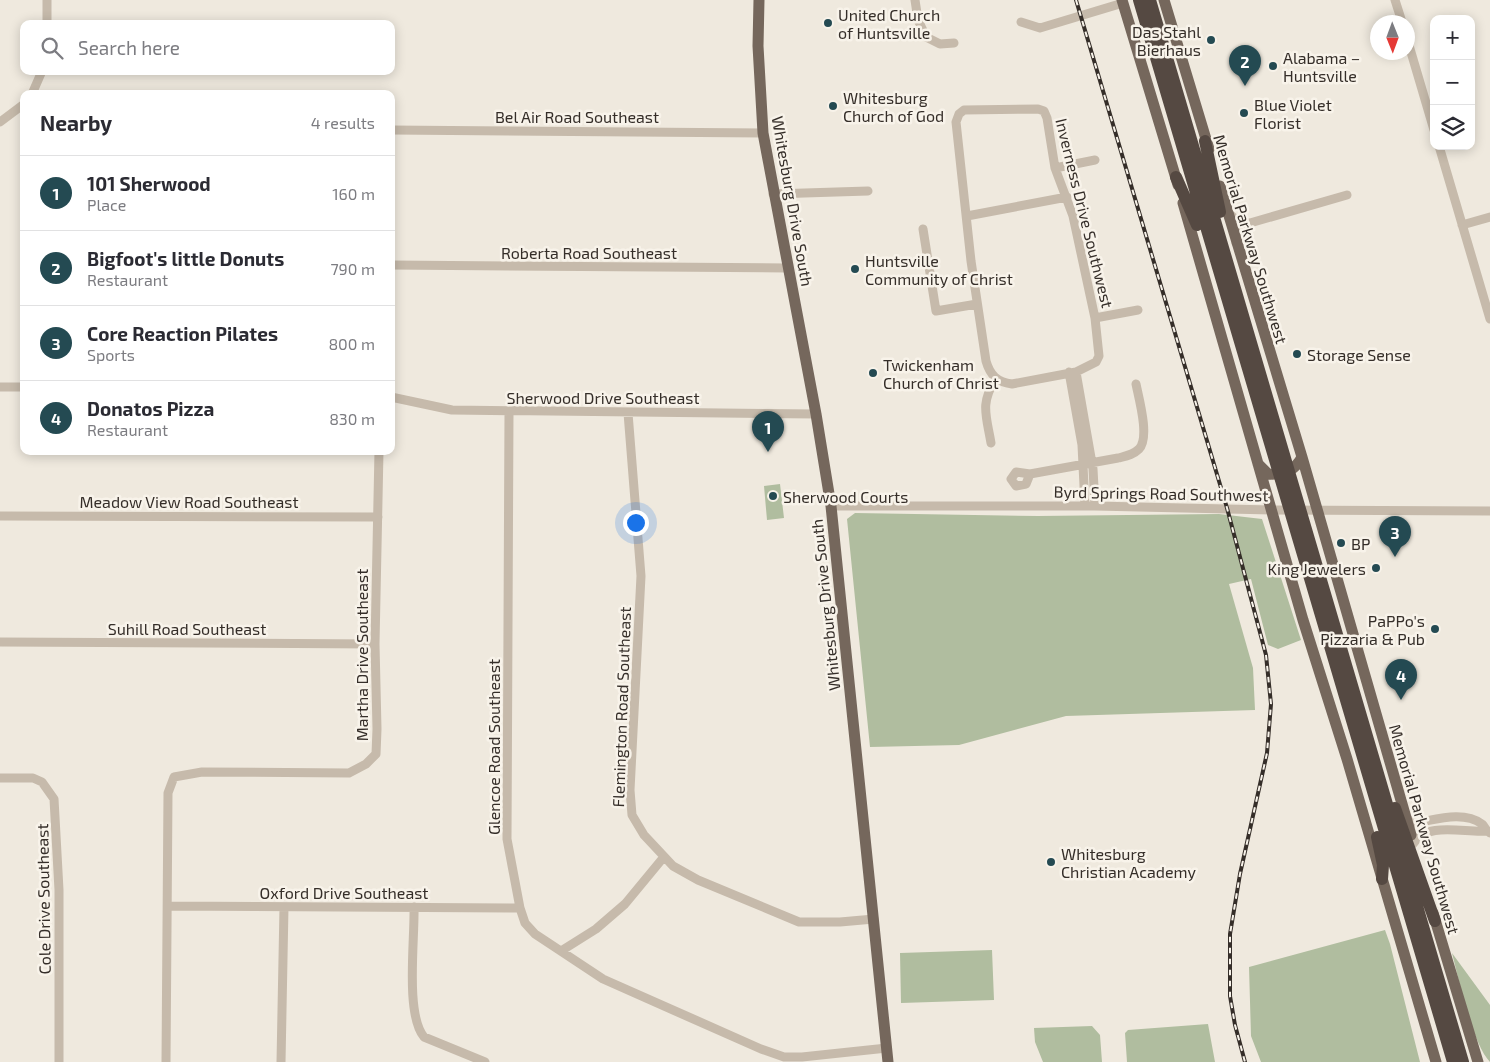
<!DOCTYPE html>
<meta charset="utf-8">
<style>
:root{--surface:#fff;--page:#f2f2f3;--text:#2b2b33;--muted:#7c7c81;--line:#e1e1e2;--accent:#244a52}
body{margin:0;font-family:"Exo 2",sans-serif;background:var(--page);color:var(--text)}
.controls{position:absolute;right:15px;top:15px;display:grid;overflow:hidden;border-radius:10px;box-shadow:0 2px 12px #0003}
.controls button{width:45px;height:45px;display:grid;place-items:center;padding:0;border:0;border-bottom:1px solid var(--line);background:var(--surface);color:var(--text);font:25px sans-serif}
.compass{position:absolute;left:1370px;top:15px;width:45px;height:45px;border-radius:50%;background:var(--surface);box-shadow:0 2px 12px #0003;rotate:179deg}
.you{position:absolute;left:635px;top:522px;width:18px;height:18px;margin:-12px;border:4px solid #fff;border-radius:50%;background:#1a73e8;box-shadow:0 0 0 8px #1a73e833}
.badge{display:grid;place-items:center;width:32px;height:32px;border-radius:50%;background:var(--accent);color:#fff;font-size:16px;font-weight:700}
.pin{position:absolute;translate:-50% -41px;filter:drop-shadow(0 1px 2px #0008)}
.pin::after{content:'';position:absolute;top:26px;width:18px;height:15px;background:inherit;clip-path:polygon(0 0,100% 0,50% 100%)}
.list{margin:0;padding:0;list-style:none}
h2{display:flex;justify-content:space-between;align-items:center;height:65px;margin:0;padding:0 20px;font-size:21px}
h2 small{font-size:16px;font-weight:400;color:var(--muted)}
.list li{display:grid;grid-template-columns:32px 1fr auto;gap:15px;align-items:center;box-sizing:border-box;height:75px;padding:0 20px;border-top:1px solid var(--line)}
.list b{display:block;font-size:19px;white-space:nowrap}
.list p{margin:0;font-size:16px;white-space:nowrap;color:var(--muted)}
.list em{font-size:16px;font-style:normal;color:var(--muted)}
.icon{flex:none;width:28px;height:28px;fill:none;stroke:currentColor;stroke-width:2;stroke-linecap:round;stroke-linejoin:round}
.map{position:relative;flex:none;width:1490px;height:1062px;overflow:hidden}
.search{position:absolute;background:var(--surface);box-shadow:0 2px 12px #0003;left:20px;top:20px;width:375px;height:55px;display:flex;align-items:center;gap:12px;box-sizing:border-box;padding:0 18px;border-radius:10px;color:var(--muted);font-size:19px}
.panel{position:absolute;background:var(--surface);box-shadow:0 2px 12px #0003;left:20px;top:90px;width:375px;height:365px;border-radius:10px}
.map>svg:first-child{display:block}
.green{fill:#b0bd9f}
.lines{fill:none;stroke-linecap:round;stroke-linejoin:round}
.minor{stroke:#c6baab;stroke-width:9}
.major{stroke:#75675c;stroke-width:11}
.highway{stroke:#554942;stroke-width:12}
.rail-casing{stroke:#352e29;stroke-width:4}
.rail{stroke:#f8f3ea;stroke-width:2;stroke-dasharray:5.5;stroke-linecap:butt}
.poi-dot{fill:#244a52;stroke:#f8f3ea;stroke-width:2}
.labels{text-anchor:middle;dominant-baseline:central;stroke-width:5;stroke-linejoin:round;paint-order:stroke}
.poi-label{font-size:16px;fill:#352e29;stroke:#f8f3ea;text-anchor:start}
.street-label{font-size:16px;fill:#352e29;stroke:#f8f3ea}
</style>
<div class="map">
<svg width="1490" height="1062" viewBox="0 0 1490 1062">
<rect width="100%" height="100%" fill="#efe9de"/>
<path class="green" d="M780,484L784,518L767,520L764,486Z
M855,513L1038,516L1219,514L1262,519L1301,640L1278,649L1268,645L1251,579L1229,584L1253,668L1255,710L1066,716L959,745L870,747L847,519Z
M1385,930L1390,944L1420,1062H1261L1251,1036L1249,967Z
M992,950L994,1000L901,1003L900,953Z
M1452,953L1490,1005V1062C1472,1043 1459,980 1452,953Z
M1208,1024L1215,1062H1127L1125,1033L1128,1030Z
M1092,1026L1100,1035L1102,1062H1043L1035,1042L1034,1028Z"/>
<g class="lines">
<path class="minor" d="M915,0L918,20L926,37L940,44L954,43
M1395,0L1402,22
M1021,22L1040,28L1123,3
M47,24V0
M1408,42L1434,130
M32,94L42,71
M1038,109L1044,111L1047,118L1055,168L1073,216L1095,318L1099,356L1096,362L1076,372L1012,384C997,382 990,375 986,361L971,261L956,122L959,114L964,110Z
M0,122L24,104
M391,130L763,133
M1439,146L1490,319
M1055,168L1095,160
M773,194L868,191
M1227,212L1239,222L1250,223
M967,216L1067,197
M1462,225L1490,217
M923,229L936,311L977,304
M1236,243L1240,233L1250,223L1347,195
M391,265L787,268
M1095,318L1138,310
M1069,372L1082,445L1085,506
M1076,372L1093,469L1095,506
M0,387H24
M391,397L452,410L816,414
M509,412L507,839L520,908L525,923L535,934L603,979L761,1049L784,1057H802L887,1048
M628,413L641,576L630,790L632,815L644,835L673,866L698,880L799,922H840L874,919
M991,443C986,414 980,404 996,378
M1016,472L1030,474L1026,484L1016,486L1011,479Z
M1030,474L1118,458C1126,456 1133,455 1139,449C1150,438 1139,399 1136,384
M831,506H1095L1272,510L1490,511
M0,516L378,517
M0,642L375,644
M0,778H33L42,782L54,799L59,890V1062
M1405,817L1415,823C1435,820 1463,810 1482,824C1485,827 1486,831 1490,833
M1413,844C1426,821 1465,833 1486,831
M168,906L520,908
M414,907C415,939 405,1014 424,1037L485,1062
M561,951L596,929L625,904L663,858
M166,1062L168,793L174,777L202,772L349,773L366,764L376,754L377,729L375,644L379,451
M281,1062L284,907"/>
<path class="major" d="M759,0L758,46L763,133L816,414L831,506L888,1062
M1122,0L1178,185
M1164,0L1209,149
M1220,186L1302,457L1411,835
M1183,203L1303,620L1347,759L1436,1062
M1258,464L1268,474C1283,475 1295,471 1302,457
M1433,913L1478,1062"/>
<path class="highway" d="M1139,0L1453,1062
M1150,0L1463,1062
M1205,141L1220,212
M1176,177L1197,225
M1395,808L1435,921
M1377,837L1383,865L1382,879"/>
<defs>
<path id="rail" d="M1076,0L1227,508L1266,655L1271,704L1267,753L1240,874L1230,934V996L1235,1025L1245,1062"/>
</defs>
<use href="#rail" class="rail-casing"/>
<use href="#rail" class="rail"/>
</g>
<g class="poi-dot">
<circle cx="828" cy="23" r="5"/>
<circle cx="1211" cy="40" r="5"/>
<circle cx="1273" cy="66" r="5"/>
<circle cx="833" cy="106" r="5"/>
<circle cx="1244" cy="113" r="5"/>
<circle cx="855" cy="269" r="5"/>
<circle cx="1297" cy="354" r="5"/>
<circle cx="873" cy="373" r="5"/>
<circle cx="773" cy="496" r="5"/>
<circle cx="1341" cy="543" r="5"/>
<circle cx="1376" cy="568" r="5"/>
<circle cx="1435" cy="629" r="5"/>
<circle cx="1051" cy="862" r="5"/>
</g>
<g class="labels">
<g class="poi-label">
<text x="838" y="14">United Church<tspan x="838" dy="18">of Huntsville</tspan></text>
<text x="1201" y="31" text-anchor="end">Das Stahl<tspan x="1201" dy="18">Bierhaus</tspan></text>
<text x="1283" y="57">Alabama –<tspan x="1283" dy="18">Huntsville</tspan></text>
<text x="843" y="97">Whitesburg<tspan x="843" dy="18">Church of God</tspan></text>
<text x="1254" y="104">Blue Violet<tspan x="1254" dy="18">Florist</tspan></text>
<text x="865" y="260">Huntsville<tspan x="865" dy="18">Community of Christ</tspan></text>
<text x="1307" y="354">Storage Sense</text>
<text x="883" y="364">Twickenham<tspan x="883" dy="18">Church of Christ</tspan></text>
<text x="783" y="496">Sherwood Courts</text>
<text x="1351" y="543">BP</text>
<text x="1366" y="568" text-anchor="end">King Jewelers</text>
<text x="1425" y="620" text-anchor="end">PaPPo's<tspan x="1425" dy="18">Pizzaria &amp; Pub</tspan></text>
<text x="1061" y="853">Whitesburg<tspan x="1061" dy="18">Christian Academy</tspan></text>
</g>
<g class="street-label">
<text x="577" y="116">Bel Air Road Southeast</text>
<text transform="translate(793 201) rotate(80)">Whitesburg Drive South</text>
<text transform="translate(1085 213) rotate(76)">Inverness Drive Southwest</text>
<text transform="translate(1251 239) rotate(73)">Memorial Parkway Southwest</text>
<text x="589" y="252">Roberta Road Southeast</text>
<text x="603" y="397">Sherwood Drive Southeast</text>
<text transform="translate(1161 493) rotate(1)">Byrd Springs Road Southwest</text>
<text x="189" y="501">Meadow View Road Southeast</text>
<text transform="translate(825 605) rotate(-96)">Whitesburg Drive South</text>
<text x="187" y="628">Suhill Road Southeast</text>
<text transform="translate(361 655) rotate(-90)">Martha Drive Southeast</text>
<text transform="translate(621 707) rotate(-88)">Flemington Road Southeast</text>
<text transform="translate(493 747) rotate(-90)">Glencoe Road Southeast</text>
<text transform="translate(1425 829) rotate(74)">Memorial Parkway Southwest</text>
<text x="344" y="892">Oxford Drive Southeast</text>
<text transform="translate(43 899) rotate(-91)">Cole Drive Southeast</text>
</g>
</g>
</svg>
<div class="controls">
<button>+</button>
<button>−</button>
<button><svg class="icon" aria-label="layers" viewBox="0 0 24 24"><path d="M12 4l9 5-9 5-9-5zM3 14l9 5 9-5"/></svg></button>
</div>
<svg class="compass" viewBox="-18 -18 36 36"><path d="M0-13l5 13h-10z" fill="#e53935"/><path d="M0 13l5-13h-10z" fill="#7c7c81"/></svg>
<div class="you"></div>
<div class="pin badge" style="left:768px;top:452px">1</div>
<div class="pin badge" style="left:1245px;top:86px">2</div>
<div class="pin badge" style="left:1395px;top:557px">3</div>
<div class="pin badge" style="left:1401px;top:700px">4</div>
<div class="search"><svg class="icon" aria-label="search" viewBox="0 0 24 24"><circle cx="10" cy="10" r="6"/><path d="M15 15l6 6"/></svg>Search here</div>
<section class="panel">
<h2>Nearby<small>4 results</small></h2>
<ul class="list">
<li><span class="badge">1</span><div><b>101 Sherwood</b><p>Place</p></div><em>160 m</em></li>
<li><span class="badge">2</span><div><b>Bigfoot's little Donuts</b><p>Restaurant</p></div><em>790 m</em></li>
<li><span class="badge">3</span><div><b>Core Reaction Pilates</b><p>Sports</p></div><em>800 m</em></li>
<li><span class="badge">4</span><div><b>Donatos Pizza</b><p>Restaurant</p></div><em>830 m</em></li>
</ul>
</section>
</div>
